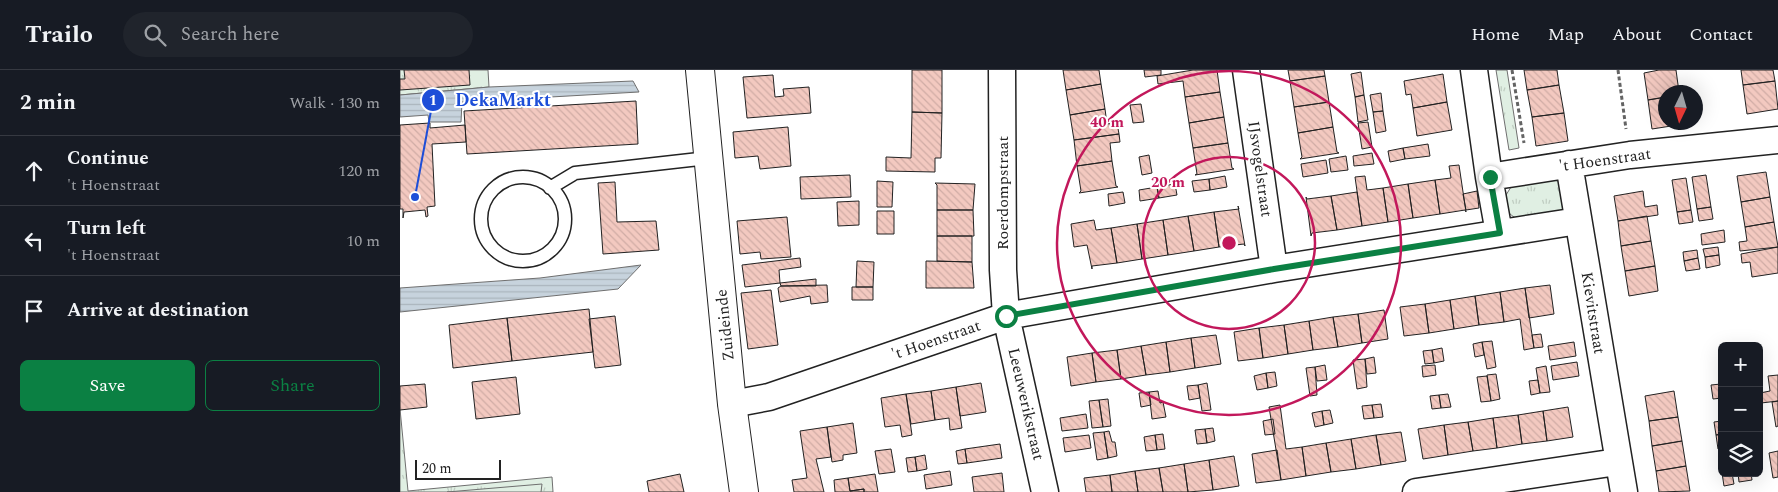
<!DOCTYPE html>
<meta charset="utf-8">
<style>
:root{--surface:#171b24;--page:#20242c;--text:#f1f3f6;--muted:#9ea1a6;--line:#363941;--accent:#0b8043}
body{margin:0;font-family:Spectral,serif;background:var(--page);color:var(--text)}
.controls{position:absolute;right:15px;bottom:15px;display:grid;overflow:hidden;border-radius:8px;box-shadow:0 5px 20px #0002}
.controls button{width:45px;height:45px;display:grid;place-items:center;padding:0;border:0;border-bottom:1px solid var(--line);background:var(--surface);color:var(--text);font:25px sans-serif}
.compass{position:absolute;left:1258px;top:15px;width:45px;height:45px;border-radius:50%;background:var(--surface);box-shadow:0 5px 20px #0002;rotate:185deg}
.scale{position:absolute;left:15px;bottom:12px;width:86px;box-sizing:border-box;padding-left:5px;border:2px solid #222;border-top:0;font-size:14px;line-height:18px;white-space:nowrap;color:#222;-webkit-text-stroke:4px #fff;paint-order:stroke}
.stop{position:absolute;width:15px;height:15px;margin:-11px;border:4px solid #0b8043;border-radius:50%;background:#fff}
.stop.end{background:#0b8043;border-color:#fff;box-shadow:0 1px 5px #0008}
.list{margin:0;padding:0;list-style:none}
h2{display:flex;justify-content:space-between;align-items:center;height:65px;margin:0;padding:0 20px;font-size:21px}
h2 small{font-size:16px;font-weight:400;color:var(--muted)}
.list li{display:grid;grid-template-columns:32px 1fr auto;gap:15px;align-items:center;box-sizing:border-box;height:70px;padding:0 20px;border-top:1px solid var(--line)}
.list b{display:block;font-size:19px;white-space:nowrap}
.list p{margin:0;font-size:16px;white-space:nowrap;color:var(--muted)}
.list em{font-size:16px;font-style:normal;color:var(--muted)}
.actions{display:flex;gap:10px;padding:15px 20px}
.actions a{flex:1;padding:11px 0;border:1px solid var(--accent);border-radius:8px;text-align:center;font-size:18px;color:var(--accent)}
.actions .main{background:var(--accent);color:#fff}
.icon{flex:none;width:28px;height:28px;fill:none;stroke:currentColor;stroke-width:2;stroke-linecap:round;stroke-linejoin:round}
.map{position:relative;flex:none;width:1378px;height:422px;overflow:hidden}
header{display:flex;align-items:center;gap:30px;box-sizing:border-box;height:70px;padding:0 25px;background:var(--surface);border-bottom:1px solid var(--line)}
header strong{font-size:24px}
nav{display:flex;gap:28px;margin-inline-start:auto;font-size:18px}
.search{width:350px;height:45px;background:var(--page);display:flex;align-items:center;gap:12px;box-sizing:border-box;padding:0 18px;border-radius:28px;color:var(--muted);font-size:19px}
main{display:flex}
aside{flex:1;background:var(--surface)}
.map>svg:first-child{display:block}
.grass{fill:url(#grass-tufts);stroke:#6f6f6f}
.park{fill:#e0efe3;stroke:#6f6f6f}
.water{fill:url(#water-rules);stroke:#6f6f6f}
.building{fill:url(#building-back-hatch);stroke:#222}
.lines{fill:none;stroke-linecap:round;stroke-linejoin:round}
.service-casing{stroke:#222;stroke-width:15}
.minor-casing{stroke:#222;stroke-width:29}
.tertiary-casing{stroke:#222;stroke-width:30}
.path{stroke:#646464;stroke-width:3;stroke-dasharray:4 2.5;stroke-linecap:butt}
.service{stroke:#fff;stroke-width:12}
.minor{stroke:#fff;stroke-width:26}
.tertiary{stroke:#fff;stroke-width:28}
.route{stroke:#0b8043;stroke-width:6}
.ring{fill:none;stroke:#c2185b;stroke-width:2.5}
.labels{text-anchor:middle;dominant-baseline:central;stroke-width:4;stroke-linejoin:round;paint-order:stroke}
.street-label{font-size:16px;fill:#222;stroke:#fff}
.centre{fill:#c2185b;stroke:#fff;stroke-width:2.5}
.ring-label{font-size:15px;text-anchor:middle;font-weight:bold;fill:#c2185b;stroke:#fff;stroke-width:4;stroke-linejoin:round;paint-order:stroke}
.leader{fill:none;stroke:#1d4ed8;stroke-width:2}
.callout-dot{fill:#1d4ed8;stroke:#fff;stroke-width:2}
.mark-label{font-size:15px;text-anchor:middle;font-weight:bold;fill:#fff}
.callout-label{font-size:18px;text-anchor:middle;font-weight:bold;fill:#1d4ed8;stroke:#fff;stroke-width:4;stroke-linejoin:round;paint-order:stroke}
</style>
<header>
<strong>Trailo</strong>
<div class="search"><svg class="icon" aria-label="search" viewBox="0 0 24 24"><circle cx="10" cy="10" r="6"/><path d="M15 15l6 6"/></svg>Search here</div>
<nav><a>Home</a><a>Map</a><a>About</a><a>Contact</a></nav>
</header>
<main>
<aside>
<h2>2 min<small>Walk · 130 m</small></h2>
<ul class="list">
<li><svg class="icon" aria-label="ahead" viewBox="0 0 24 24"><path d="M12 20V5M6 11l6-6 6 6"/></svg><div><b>Continue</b><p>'t Hoenstraat</p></div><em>120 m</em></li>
<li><svg class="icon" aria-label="left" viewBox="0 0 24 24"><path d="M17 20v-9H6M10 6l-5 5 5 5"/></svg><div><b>Turn left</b><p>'t Hoenstraat</p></div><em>10 m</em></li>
<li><svg class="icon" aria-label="arrive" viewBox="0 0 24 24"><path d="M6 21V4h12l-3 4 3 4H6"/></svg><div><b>Arrive at destination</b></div></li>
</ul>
<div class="actions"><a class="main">Save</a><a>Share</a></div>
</aside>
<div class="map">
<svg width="1378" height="422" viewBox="0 0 1378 422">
<defs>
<pattern id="grass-tufts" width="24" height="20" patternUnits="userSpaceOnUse" patternTransform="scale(1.25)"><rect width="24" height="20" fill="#e0efe3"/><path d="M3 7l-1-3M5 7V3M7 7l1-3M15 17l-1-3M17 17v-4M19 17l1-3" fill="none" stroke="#c0cdc2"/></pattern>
<pattern id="water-rules" width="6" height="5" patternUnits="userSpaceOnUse" patternTransform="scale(1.25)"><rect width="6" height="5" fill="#c7d3dd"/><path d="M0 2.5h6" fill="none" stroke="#abb5bd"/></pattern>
<pattern id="building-back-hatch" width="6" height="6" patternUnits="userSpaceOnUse" patternTransform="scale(1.25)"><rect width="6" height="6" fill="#f3c9c0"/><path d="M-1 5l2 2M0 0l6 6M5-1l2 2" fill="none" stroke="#d0aca5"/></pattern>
</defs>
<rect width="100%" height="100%" fill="#fff"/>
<path class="grass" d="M0,0H88L89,17L0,25Z
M1096,0H1107L1119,78L1109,80Z
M1153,109L1162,112L1165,139C1155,145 1124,153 1114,147C1110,145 1108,141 1105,138L1106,125L1111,117L1132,111Z
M0,339L8,421L152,407L153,422H0Z"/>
<path class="park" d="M142,414L141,422H47Z"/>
<path class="water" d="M233,11L239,22L62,32L61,52H29L28,45L0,47V25L89,17Z
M241,195L218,219L0,242V218L140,208Z"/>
<path class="building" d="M4,0H69L70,15L0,20V9H5Z
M512,0H542V43L512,42Z
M663,0H699L701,14L666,20Z
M744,0H761V5L745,7Z
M793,0H817L820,22L785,27L783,11L758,14L757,6Z
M888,0H924L925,6L890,11Z
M1124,0H1157L1159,15L1127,20Z
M1259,0H1276L1279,22H1266V27L1248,30L1244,3Z
M1341,0H1373L1375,11L1343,15Z
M961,2L964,25L955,27L951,4Z
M1043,4L1047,32L1013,38L1011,24L1006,25L1004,11Z
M373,5L375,27L384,26L383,19L409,17L411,43L347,48L343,7Z
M925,6L929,32L894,37L890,11Z
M1375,11L1378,39L1347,44L1343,15Z
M701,14L705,39L670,45L666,20Z
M1159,15L1164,43L1132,47L1127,20Z
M820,22L824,47L789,53L785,27Z
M981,23L983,41L973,42L970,25Z
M964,25L968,50L958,52L955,27Z
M1266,27V52L1284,54L1252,59L1248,30Z
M236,31L238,74L67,84L64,41Z
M929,32L933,57L898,63L894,37Z
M1047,32L1052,60L1017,66L1013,38Z
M741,34L744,52L733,53L730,35Z
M705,39L707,54L717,53L719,64L674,70L670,45Z
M983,41L986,61L976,63L973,42Z
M512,42L542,43L541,88H535V102L486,101V87L511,88Z
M1164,43L1168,71L1136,76L1132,47Z
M824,47L828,73L793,78L789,53Z
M968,52L972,77L962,79L958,53Z
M30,53V58L65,55L66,72L32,74L35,136L27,137L28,146L26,147L25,140L4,142L3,148V139H0V55Z
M388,57L391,96L360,99L358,86L335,88L333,62Z
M933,57L937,82L939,83L900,89L902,87L898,63Z
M719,64L720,72L710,73L712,91L677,96L674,70Z
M828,73L832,98L834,99L795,105L797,104L793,78Z
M1028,74L1030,86L1005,89L1003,78Z
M1003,78L1005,89L990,92L988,81Z
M972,83L974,94L954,96L953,86Z
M749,85L752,103L742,105L739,87Z
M946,86L948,100L931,102L929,89Z
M926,90L928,103L903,107L901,94Z
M712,91L716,116L718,117L679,123L681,121L677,96Z
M1059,95L1066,142L1065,140L1040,144L1035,110L1051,108L1049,96Z
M1366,102L1370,127L1341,132L1337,106Z
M450,105L451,127L401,129L400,107Z
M1306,105L1311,137L1297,139L1292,107Z
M825,106L827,117L810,120L809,109Z
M965,106L967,120L983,118L988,152L962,156L955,107Z
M1286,108L1291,140L1277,142L1272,110Z
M809,109L810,120L794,122L792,111Z
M1035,110L1040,144L1013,148L1008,114Z
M477,111L493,112L492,137H477Z
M215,112L217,152L256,151L259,180L203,184L198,113Z
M535,113L575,114L573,140H537V115Z
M775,114L777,125L759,128L757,117Z
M1008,114L1013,148L988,152L983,118Z
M757,117L759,128L740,131L739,120Z
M1077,121L1079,138L1066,140L1063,124Z
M1243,121L1245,137L1257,135L1258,145L1218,151L1214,126Z
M723,122L725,133L709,136L708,124Z
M957,122L962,156L937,160L931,126Z
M931,126L937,160L912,163L911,166L906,127L907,129Z
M1370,127L1374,152L1345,157L1341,132Z
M459,131V155L438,156L437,132Z
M838,136L845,176L844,174L819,177L814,142L839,139Z
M1311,137L1313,149L1299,151L1297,139Z
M537,140H573L574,166H537Z
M1291,140L1293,152L1279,154L1277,142Z
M477,141H494V164H477Z
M814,142L819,177L794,181L788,146Z
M788,146L794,181L768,185L763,150Z
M1247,146L1251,171L1221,176L1218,151Z
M387,147L391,187L361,189L360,182L340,184L337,151Z
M694,150L696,160L711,158L717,193L692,196V199L687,175L674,177L671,154Z
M763,150L768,185L742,189L737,154Z
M1374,152L1378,177L1340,181L1339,172L1347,171L1345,157Z
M737,154L742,189L717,193L711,158Z
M1324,160L1325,172L1302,175L1301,164Z
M537,166H572V192L537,191Z
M1251,171L1255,196L1225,201L1221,176Z
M1318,177L1319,185L1305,187L1303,179Z
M1378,177V203L1352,207L1350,192L1342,193L1341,184Z
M1297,180L1298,188L1284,191L1283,182Z
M1319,185L1320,195L1306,198L1305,187Z
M400,188L401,197L379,200L380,213L345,217L342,195Z
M1298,188L1300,199L1286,201L1284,191Z
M457,191L474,192L473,217H456Z
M526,191L572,192L574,218H526Z
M1255,196L1258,221L1229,226L1225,201Z
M416,209V216H381L380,213Z
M427,215L428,232L411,234L410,226L380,232L378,218L381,216Z
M1150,215L1154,244L1129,248L1125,218Z
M452,217H473V230H452Z
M1125,218L1134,278L1124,280L1120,249L1104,252L1100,222Z
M371,220L378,275L348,279L341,223Z
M1100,222L1104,252L1079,255L1075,226Z
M1075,226L1079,255L1054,259L1050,230Z
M1050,230L1054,259L1029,263L1025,234Z
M1025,234L1029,263L1004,266L1000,237Z
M189,239L193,282L112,291L107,248Z
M984,240L988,269L962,273L958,244Z
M958,244L962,273L938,277L933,247Z
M215,246L221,295L195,298L189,249Z
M933,247L938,277L913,280L909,251Z
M107,248L112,291L53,298L49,255Z
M909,251L913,280L888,284L884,255Z
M884,255L888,284L863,288L859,258Z
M859,258L863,288L838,291L834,262Z
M1141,264L1143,277L1134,278L1132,265Z
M816,265L821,294L795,298L791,268Z
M791,268L795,298L770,302L766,272Z
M1092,271L1096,297L1087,299L1082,272Z
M766,272L770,302L746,305L741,276Z
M1082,272L1084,285L1075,287L1073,274Z
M1174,272L1176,286L1150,290L1148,276Z
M741,276L746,305L721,309L717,280Z
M1042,278L1044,291L1034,293L1032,280Z
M717,280L721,309L696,312L692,283Z
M1032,280L1034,293L1025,294L1023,281Z
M692,283L696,312L671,316L667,287Z
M974,287L976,303L967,304L965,289Z
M965,289L967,317L957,319L953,290Z
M1177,292L1179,306L1153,310L1151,296Z
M925,295L927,310L917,311L915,297Z
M1035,295L1036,305L1023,307L1022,296Z
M1146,296L1150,322L1140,323L1136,298Z
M915,297L917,325L910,326L906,298Z
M875,302L877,316L868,318L866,303Z
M866,303L868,318L857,320L854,306Z
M1096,304L1100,329L1091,331L1087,305Z
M1378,305V331L1361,333L1360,323L1370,321L1368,306Z
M1087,306L1091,331L1081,332L1077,307Z
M116,307L120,344L76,349L72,312Z
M1138,310L1140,323L1131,325L1129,311Z
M581,313L586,342L560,346L556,317Z
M807,313L811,340L802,341L798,315Z
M25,314L27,337L0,340V316Z
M1321,314L1322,328L1313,329L1311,315Z
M798,315L800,328L789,330L787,316Z
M556,317L562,358L550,360L549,348L535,350L531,321Z
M531,321L535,350L511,354L506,324Z
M758,321L760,333L763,332L766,347L752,349L749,322Z
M1274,321L1278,347L1249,351L1245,326Z
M749,322L751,335L741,337L739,323Z
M506,324L512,365L502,367L500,355L485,357L481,328Z
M1048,324L1051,337L1041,338L1039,325Z
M1039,325L1041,338L1032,339L1030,326Z
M708,329L711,356L703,357L699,330Z
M699,330L703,357L692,358L689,331Z
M1378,331V356L1376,357L1372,332Z
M981,334L983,347L974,348L972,335Z
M880,335L886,379L902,377L906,406L881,410L869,337Z
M972,335L974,348L964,349L962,336Z
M1168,337L1173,367L1147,371L1143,341Z
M930,340L933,353L924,355L922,341Z
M922,341L924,355L915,357L912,343Z
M1143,341L1147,371L1122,374L1118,345Z
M686,344L688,358L662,361L660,348Z
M1118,345L1122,374L1097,378L1093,348Z
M1278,347L1282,371L1252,376L1249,351Z
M1093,348L1097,378L1073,381L1068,352Z
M873,349L875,364L865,365L863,351Z
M1322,351V364L1316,365L1314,352Z
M1068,352L1073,381L1048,385L1044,355Z
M453,353L457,383L443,385V390L432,392L427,357Z
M1044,355L1048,385L1023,389L1018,359Z
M427,357L431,387L416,389L424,422H394L392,410L407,408L400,361Z
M813,358L815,371L807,373L805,359Z
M805,359L807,373L797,374L795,360Z
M709,361L712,372H715L717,386L708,388L704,362Z
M704,362L708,388L697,390L693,363Z
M1001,362L1006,391L981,395L976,365Z
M763,364L765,379L757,380L755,365Z
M1322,364V379H1318L1316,365Z
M689,365L691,378L665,382L663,368Z
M755,365L757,380L746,381L744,367Z
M976,365L981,395L956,399L951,369Z
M951,369L956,399L931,402L926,373Z
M1282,371L1286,396L1256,401L1252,376Z
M926,373L931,402L906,406L902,377Z
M600,374L602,388L567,393L565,379Z
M491,379L495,402L479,404L475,381Z
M565,379L567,393L558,394L556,381Z
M877,380L881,410L856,413L852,384Z
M1378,381V407L1373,408L1369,383Z
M525,385L527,399L517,401L515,387Z
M834,386L839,416L813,420L809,390Z
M515,387L517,401L508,402L506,388Z
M809,390L813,420L788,422L784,394Z
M784,394L788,422H763L759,398Z
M1286,396L1290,421L1259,422L1256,401Z
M759,398L763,422H738L735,401Z
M550,401L552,415L526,419L524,405Z
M735,401L738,422H712L710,405Z
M602,403L604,422H574L572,407Z
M1322,403H1332L1334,414L1324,416Z
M1338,403H1351L1352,410L1339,412Z
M280,404L284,422H249L247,411Z
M475,404L478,422H464V419L450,421L448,408Z
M710,405L712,422H686L684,408Z
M448,408L450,421L464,419V422H435L434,410Z"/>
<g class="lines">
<defs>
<path id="service" d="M81 149a42 42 0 1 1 84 0a42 42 0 1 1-84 0Z
M150,118L175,103L308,88"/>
<path id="minor" d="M602,0L603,200L606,246L645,422
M846,0L874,199
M1074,0L1089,107
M1169,94L1224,422
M1099,163L1089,107L1230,85L1378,70
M332,334L369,327L606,246L874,199L1178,151
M1016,422L1217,392"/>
<path id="tertiary" d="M300,0L332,334L344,422"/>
</defs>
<use href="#service" class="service-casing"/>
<use href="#minor" class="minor-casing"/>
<use href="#tertiary" class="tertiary-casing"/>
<path class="path" d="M1112,0L1124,73
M1218,0L1226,59"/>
<use href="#service" class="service"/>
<use href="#minor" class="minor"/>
<use href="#tertiary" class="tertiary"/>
</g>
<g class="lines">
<path class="route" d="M606,246L874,199L1100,163L1090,107"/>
</g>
<g class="ring">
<circle cx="829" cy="173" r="86"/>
<circle cx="829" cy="173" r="172"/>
</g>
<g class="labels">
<g class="street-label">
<text transform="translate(1205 90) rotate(-8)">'t Hoenstraat</text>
<text transform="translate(860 99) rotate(82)">IJsvogelstraat</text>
<text transform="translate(603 123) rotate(-90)">Roerdompstraat</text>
<text transform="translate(1193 243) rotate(81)">Kievitstraat</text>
<text transform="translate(325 255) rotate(-96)">Zuideinde</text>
<text transform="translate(536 270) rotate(-19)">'t Hoenstraat</text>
<text transform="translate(626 334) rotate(77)">Leeuwerikstraat</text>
</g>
</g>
<circle cx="829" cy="173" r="8" class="centre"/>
<g class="ring-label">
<text x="707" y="57">40 m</text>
<text x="768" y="117">20 m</text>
</g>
<path class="leader" d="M15 127L33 30"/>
<g class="callout-dot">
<circle cx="15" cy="127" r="5"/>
<circle cx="33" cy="30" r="12"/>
</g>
<g class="mark-label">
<text x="33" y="35">1</text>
</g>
<g class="callout-label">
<text x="103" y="36">DekaMarkt</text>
</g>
</svg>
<div class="controls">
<button>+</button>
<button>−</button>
<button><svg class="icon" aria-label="layers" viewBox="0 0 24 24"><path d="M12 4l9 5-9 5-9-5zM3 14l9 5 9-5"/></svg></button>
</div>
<svg class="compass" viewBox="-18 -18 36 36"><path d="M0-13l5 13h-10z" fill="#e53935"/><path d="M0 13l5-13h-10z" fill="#9ea1a6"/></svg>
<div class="scale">20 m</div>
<div class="stop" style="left:606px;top:246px"></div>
<div class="stop end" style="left:1090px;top:107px"></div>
</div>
</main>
